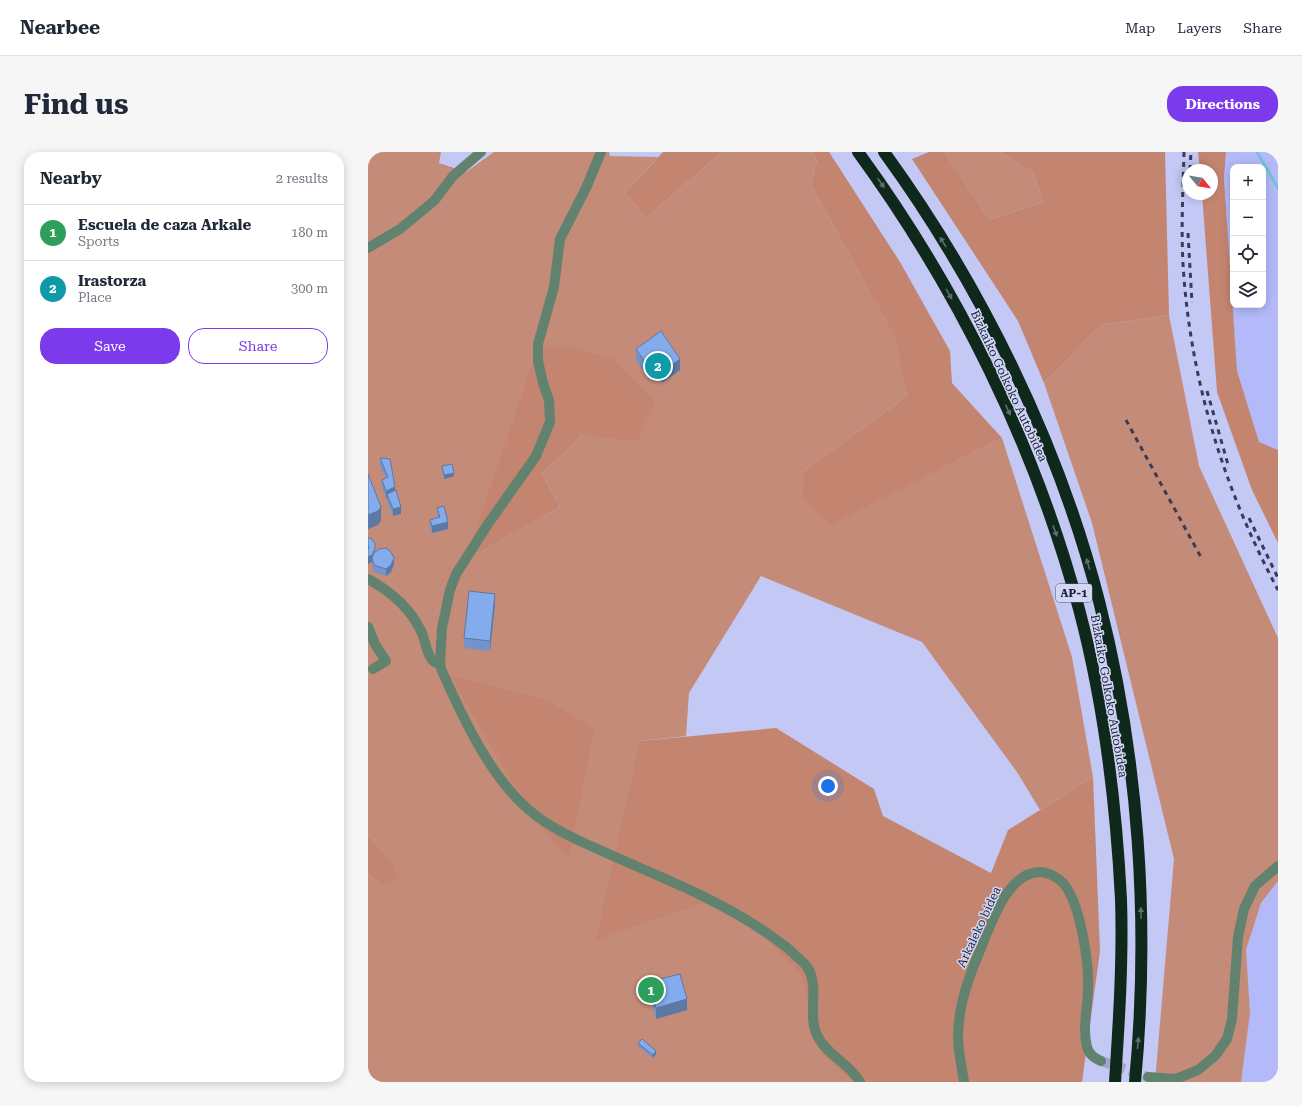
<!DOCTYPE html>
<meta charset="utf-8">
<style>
:root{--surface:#fff;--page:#f6f6f7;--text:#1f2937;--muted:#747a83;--line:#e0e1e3;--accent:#7c3aed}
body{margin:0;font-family:"Roboto Serif",serif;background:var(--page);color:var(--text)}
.controls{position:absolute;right:12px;top:12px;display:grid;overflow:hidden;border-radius:8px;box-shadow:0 2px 10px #0003}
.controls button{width:36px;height:36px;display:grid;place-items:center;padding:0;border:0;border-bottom:1px solid var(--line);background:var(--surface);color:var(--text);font:20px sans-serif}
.compass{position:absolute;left:814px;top:12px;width:36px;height:36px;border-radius:50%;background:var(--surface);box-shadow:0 2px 10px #0003;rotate:120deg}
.you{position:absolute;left:460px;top:634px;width:14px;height:14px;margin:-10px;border:3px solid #fff;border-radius:50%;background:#1a73e8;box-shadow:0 0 0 6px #1a73e833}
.badge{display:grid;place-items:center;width:26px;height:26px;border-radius:50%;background:var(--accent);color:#fff;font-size:13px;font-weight:700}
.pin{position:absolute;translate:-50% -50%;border:2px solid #fff;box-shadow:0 1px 4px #0006}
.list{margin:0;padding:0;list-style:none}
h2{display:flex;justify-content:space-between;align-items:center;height:52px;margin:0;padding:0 16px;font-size:17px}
h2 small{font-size:13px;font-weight:400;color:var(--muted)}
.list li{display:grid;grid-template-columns:26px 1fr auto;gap:12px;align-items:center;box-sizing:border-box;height:56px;padding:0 16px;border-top:1px solid var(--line)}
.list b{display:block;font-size:15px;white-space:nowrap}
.list p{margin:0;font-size:13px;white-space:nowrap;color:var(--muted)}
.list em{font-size:13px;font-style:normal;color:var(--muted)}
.actions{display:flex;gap:8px;padding:12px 16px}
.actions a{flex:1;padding:9px 0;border:1px solid var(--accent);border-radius:16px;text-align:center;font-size:14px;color:var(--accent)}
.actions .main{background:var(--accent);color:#fff}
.icon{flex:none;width:22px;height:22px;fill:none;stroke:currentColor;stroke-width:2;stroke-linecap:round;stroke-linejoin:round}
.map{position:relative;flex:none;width:910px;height:930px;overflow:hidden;border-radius:16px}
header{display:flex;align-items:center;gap:24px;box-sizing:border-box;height:56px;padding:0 20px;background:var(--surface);border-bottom:1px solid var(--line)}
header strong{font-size:19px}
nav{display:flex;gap:22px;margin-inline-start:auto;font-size:14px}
.intro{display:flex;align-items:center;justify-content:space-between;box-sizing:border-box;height:96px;padding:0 24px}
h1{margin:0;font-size:28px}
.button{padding:10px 18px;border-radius:16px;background:var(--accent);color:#fff;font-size:14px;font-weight:700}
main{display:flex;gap:24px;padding:0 24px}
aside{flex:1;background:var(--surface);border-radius:16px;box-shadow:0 2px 10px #0003}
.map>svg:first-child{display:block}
.built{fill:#b3b9f9;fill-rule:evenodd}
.green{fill:#c48b78;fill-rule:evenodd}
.forest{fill:#c48570}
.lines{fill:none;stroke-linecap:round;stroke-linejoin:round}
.stream{stroke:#74c2d9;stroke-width:3}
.minor-tunnel{stroke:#a2a6cf;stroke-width:10;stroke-dasharray:10 5;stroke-linecap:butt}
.minor{stroke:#628270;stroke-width:10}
.highway{stroke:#0e281b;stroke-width:12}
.rail{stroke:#393c59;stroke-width:3;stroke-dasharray:5 5;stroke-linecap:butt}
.wall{fill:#7294cb}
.shaded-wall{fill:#5c78a5}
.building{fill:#84acec;stroke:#5c78a5}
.oneway{fill:#5c6e72}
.labels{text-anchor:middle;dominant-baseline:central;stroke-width:3;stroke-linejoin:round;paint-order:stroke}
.shield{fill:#d2d7f4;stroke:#545772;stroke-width:1}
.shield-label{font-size:11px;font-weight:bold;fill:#1e203b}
.street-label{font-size:12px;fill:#1e203b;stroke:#d2d7f4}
</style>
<header>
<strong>Nearbee</strong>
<nav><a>Map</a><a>Layers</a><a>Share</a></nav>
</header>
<div class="intro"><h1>Find us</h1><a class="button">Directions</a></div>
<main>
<aside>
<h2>Nearby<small>2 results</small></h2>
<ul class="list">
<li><span class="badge" style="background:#2e9e5b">1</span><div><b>Escuela de caza Arkale</b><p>Sports</p></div><em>180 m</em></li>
<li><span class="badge" style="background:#0f9aa8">2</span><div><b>Irastorza</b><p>Place</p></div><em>300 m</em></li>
</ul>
<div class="actions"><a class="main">Save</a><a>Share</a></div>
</aside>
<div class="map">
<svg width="910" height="930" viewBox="0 0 910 930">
<rect width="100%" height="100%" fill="#c3c8f4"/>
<path class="built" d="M858,0H910V298L891,291L869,219L856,26ZM865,15H895V153H865Z
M910,729V930H873L882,861L878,798L893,751Z"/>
<path class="green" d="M0,0H73L71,11L98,20L126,0H241L242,4L290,5L257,41L278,66L354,0H444L449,8L443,33L530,190L539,244L436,319L463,371L634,286L704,505L725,625L672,658L649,620L554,490L393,424L321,541L318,584L272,589L341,749L424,803L488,930H0V721L13,733L21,706L0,683ZM245,207L214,283L174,322L192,355L108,401Z
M577,0H632L665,20L675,50L622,68Z
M801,163L831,314L910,486V729L893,751L878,798L882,861L873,930H787L806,707L724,371L676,231L733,173Z"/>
<path class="forest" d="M295,0H354L278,66L257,41Z
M444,0H461L532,110L582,199L584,231L634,286L463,372L435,348L436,319L539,244L528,187L443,33L449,8Z
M561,0H577L622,68L675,50L665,20L632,0H797L801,163L733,173L676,231L650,169L544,7Z
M830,0H858L856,26L869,219L891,290L910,298V391L884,338L849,240L834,42H844V18H832Z
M170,195L209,196L245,207L287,251L269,289L214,283L174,322L192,355L109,401L102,395Z
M82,523L181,549L226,577L201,707L164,665Z
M408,576L506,637L515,664L623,721L640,678L725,625L732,799L714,930H486L452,901L434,824L394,782L341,749L228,788L272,589Z
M0,683L21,706L30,726L13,733L0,721Z"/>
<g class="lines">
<path class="stream" d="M889,0L910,36"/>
<path class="minor-tunnel" d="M733,909L780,925"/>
<path class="minor" d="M233,0L218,36L192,87L186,135L170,192V209L175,231L181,248L182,270L168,304L120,372L88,422L82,438L74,476L72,512L74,519C94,564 122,625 161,658C182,676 209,688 234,699C289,724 346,745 396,779C407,787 419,794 428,804C433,808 438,812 441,818C451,838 439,865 450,885C459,903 482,912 492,930
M0,96L32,77L66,49L85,24L113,0
M0,427C22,439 42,456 53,479C58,488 59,512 72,512
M0,475L7,492L18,509L5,517
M780,925L808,927L830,918L847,904L859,887L864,867L870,785L876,757L887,734L910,714
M596,930C593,910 588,890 591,870C593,847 602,822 611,801C622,775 638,721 671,720C682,720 695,728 700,738C713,760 721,810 720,835C720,855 714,875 719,895C721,903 727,906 733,909"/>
<path class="highway" d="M490,0C590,137 667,293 711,457C736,551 748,650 753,747C755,808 751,869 747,930
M516,0C612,132 690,290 731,449C771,605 782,770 767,930"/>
<path class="rail" d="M816,0C815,37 813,75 815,112C822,228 856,337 910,438
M822,18L823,0
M820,81L824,151
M839,239L861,316
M758,268L834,407
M881,366L910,426"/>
</g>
<path class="wall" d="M268,197L312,218L294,231L287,222L281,227L268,208Z
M12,306L27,339L33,362L25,364L19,349V346H18L14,335V328L18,326L12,313Z
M74,314L86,324L76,327L74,318Z
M69,356L80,377L64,381L62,375V368L70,366L69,363Z
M0,386L7,400L26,413L23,420L18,424L6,420L4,410L0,412Z
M127,452L122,499L96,496V486Z
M281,830L319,858L288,867L281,841Z
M270,891L288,902L285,906L270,894Z"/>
<path class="shaded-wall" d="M312,207V218L294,231V220Z
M287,212V222L281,227V216Z
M86,321V324L76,327V323Z
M27,335V342H19V346H18V339Z
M13,355V369L10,373L0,377V363Z
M33,355V362L25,364V357Z
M80,370V377L64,381V374Z
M7,397V404L4,406V410L0,412V405Z
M26,406V413L23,420L18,424V417Z
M127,442V452L122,499V489Z
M319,847V858L288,867V856Z
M288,899V902L285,906V903Z"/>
<path class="building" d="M293,179L312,207L294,220L287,212L281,216L268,197Z
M12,306L22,307L27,335L18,339L14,328L20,325Z
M84,312L86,321L76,323L74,314Z
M0,322L13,355L10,359L0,363Z
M28,338L33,355L25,357L19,342Z
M76,354L80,370L64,374L62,368L72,365L69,356Z
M0,386H2L7,391V397L4,403L0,405V397L1,396L0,392Z
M18,396L23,400L26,406L23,413L18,417L6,413L4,406L6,401L11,397Z
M101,439L127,442L122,489L96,486Z
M312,822L319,847L288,856L281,830Z
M274,887L288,899L285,903L270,891Z"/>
<defs><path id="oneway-solid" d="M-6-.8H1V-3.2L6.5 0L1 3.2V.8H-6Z"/></defs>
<g class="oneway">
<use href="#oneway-solid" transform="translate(513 31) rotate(55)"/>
<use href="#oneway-solid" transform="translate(575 90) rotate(-121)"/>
<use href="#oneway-solid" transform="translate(581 142) rotate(60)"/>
<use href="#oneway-solid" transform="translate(640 258) rotate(65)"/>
<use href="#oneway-solid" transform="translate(687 379) rotate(70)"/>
<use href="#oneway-solid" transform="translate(720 412) rotate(-107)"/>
<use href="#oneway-solid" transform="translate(773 761) rotate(-91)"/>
<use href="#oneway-solid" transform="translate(770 891) rotate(-85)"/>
</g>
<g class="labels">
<rect class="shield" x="688" y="432" width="36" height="18" rx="3"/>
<g class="shield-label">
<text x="706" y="441">AP-1</text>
</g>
<g class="street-label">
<text transform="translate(641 234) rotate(65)">Bizkaiko Golkoko Autobidea</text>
<text transform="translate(741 544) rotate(80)">Bizkaiko Golkoko Autobidea</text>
<text transform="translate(611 775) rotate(-65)">Arkaleko bidea</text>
</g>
</g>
</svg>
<div class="controls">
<button>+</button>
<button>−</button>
<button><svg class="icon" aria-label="locate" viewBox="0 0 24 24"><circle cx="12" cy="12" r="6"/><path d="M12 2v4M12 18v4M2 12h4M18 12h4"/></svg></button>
<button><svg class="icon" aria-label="layers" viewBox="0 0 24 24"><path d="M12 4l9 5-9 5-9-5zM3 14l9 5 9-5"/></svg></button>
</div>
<svg class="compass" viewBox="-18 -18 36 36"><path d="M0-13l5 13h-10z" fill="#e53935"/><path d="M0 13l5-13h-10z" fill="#747a83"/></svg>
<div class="you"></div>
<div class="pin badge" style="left:283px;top:838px;background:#2e9e5b">1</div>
<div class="pin badge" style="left:290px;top:214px;background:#0f9aa8">2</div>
</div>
</main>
